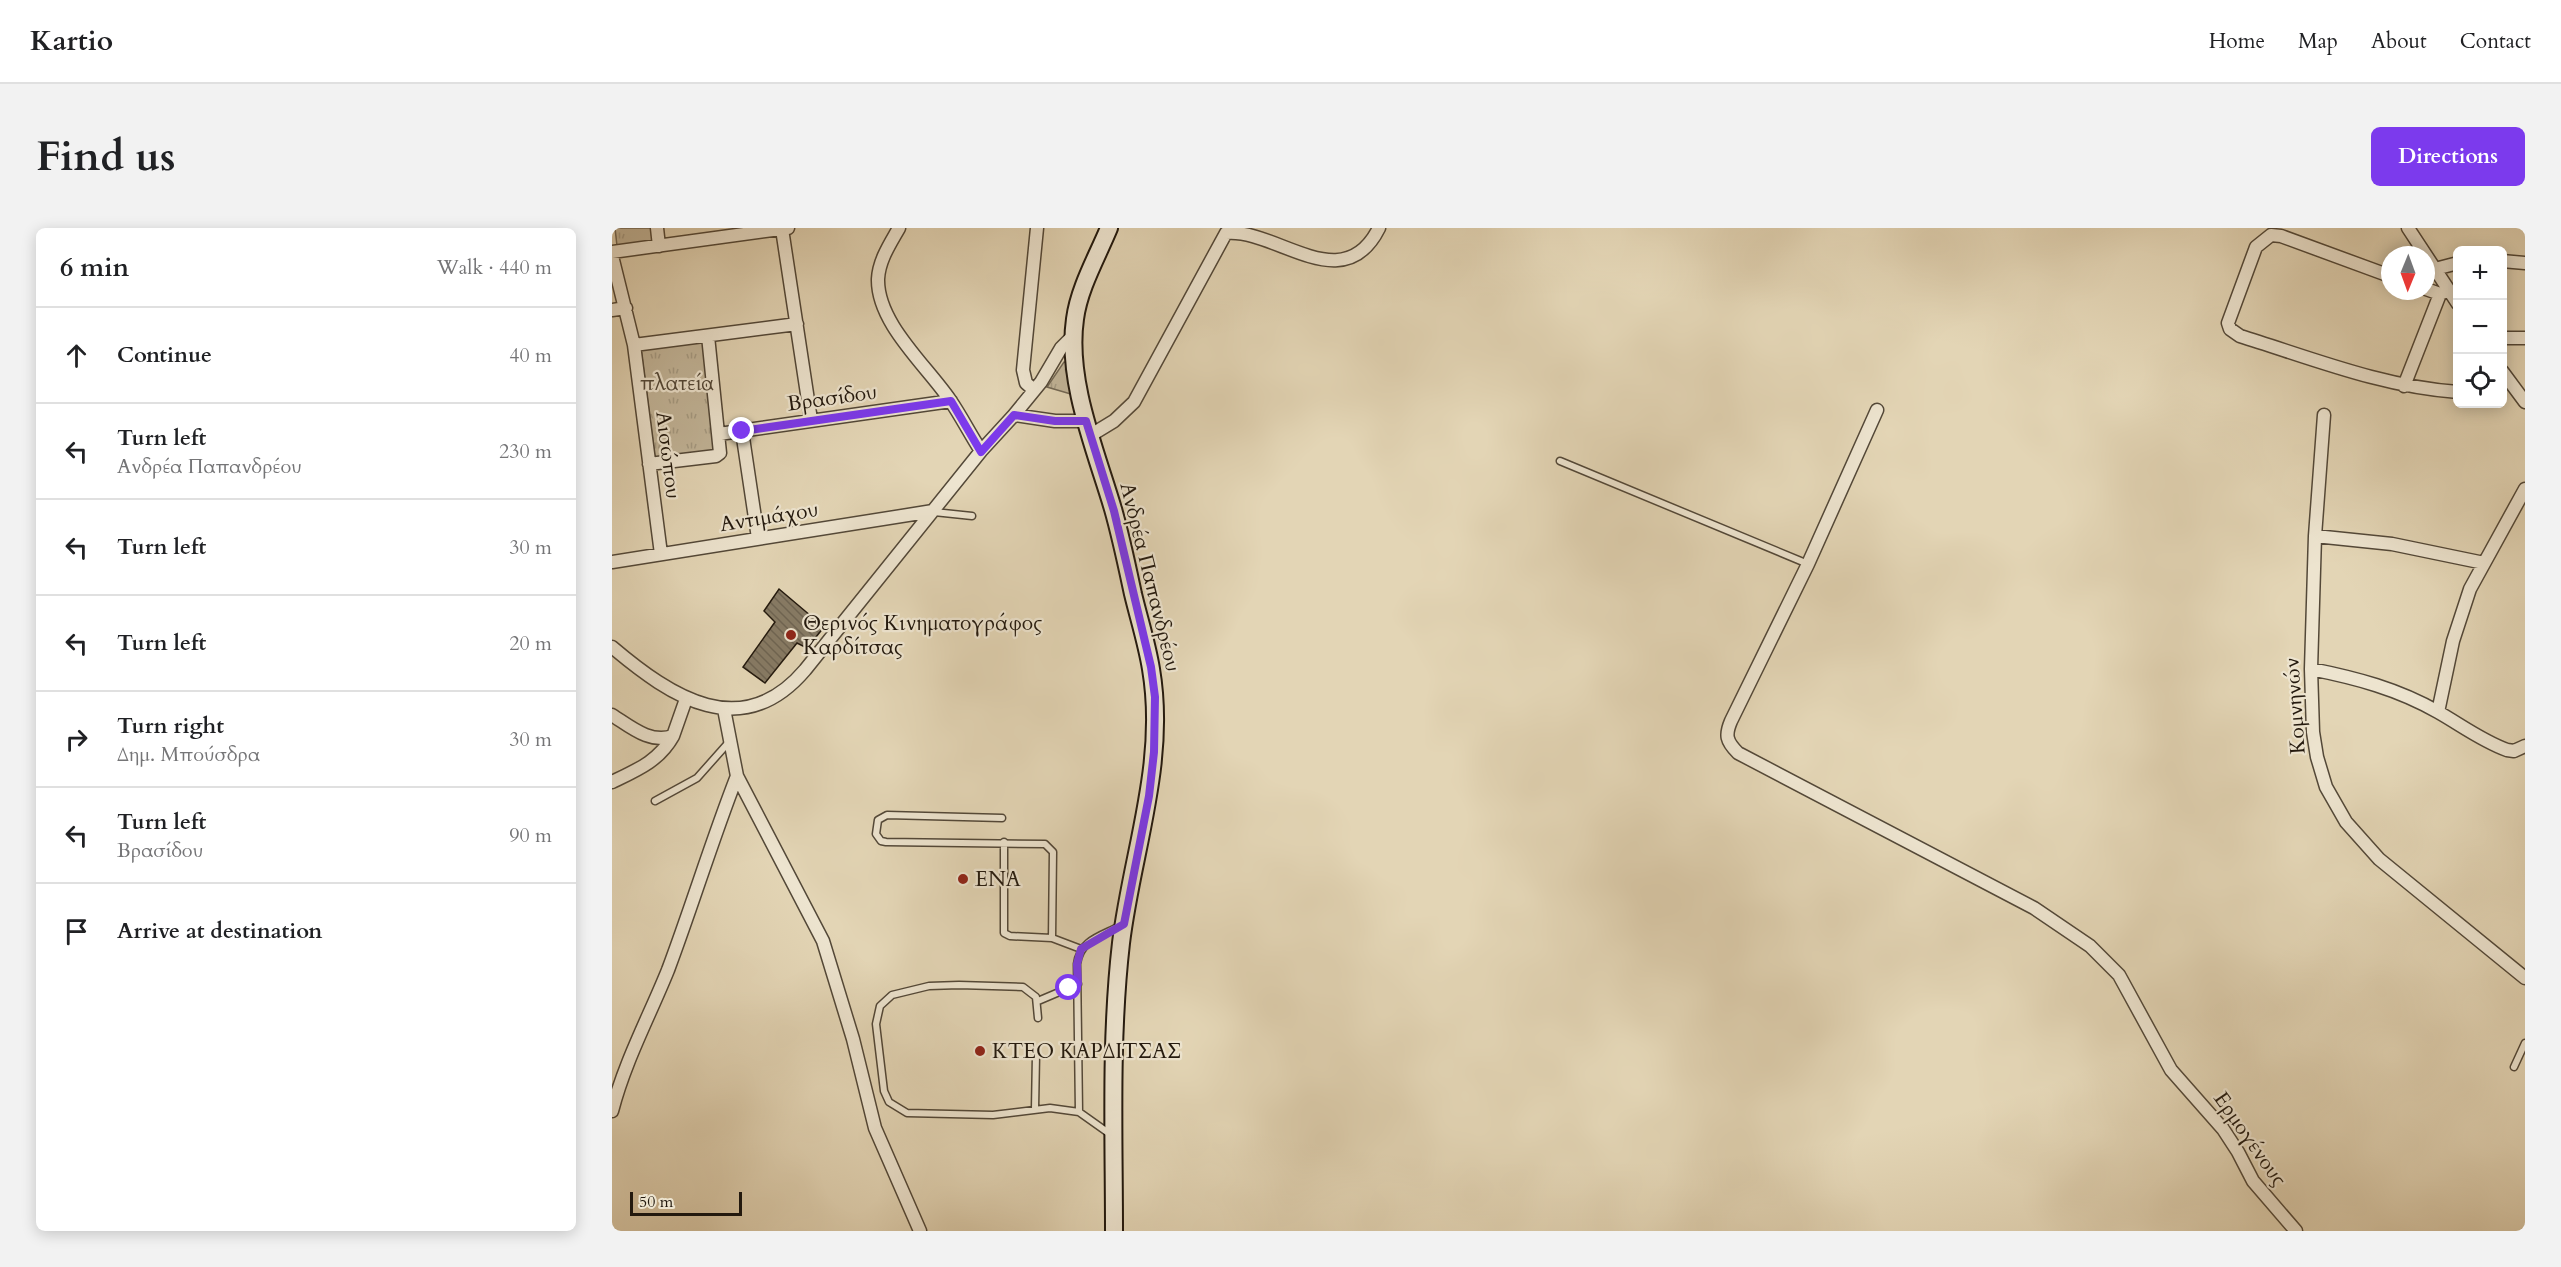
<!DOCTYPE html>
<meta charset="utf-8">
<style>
:root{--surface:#fff;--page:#f2f2f2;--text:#202124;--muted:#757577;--line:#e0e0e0;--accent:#7c3aed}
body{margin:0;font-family:Cardo,serif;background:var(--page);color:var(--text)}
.controls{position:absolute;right:18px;top:18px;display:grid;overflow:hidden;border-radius:9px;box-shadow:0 3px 15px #0003}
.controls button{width:54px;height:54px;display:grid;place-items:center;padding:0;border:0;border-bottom:2px solid var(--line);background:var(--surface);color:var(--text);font:30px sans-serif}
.compass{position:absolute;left:1769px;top:18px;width:54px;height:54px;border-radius:50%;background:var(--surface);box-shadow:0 3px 15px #0003;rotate:181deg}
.scale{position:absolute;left:18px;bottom:15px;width:112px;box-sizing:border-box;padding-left:6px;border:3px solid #23190e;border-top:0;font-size:16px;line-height:21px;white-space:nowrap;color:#23190e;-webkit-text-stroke:4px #ede4cf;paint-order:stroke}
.stop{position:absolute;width:18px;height:18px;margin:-14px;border:4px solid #7c3aed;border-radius:50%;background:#fff}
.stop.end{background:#7c3aed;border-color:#fff;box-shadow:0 2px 6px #0008}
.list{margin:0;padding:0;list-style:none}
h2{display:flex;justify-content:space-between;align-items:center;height:78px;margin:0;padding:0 24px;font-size:26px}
h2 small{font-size:20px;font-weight:400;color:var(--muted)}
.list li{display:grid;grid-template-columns:39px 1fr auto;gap:18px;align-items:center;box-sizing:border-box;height:96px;padding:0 24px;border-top:2px solid var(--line)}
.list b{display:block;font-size:22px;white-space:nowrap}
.list p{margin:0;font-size:20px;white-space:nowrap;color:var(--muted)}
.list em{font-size:20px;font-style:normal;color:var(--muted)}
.icon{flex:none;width:33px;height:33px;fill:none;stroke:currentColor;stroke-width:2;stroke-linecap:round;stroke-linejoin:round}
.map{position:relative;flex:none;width:1913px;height:1003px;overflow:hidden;border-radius:9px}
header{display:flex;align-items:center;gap:36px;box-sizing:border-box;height:84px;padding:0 30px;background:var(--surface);border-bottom:2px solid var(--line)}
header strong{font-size:28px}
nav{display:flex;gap:33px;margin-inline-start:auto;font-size:21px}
.intro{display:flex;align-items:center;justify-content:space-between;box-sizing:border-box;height:144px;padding:0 36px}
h1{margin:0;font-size:42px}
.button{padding:15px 27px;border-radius:9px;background:var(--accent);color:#fff;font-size:21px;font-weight:700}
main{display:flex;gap:36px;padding:0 36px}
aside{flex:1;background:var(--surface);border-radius:9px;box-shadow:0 3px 15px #0003}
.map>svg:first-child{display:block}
.park{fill:url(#park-tufts);stroke:#726754;stroke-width:1.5}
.building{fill:url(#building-back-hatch);stroke:#23190e;stroke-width:1.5}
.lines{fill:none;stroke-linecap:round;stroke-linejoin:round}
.lane-casing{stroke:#534838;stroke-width:9}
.street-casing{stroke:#534838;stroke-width:15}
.secondary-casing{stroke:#23190e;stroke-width:20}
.lane{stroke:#ede4cf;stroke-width:6}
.street{stroke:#ede4cf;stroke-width:12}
.secondary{stroke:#ede4cf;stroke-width:16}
.route{stroke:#7c3aed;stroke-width:8}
.poi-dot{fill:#8f2418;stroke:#ede4cf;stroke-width:2}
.labels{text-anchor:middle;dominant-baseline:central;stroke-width:4.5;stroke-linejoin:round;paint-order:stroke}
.park-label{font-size:21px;font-style:italic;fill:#534838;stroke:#ede4cf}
.street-label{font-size:21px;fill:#23190e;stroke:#ede4cf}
.poi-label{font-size:21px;fill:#23190e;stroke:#ede4cf;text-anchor:start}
</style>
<header>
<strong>Kartio</strong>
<nav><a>Home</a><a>Map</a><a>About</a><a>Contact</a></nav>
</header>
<div class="intro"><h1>Find us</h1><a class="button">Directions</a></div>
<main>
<aside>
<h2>6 min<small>Walk · 440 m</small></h2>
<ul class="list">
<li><svg class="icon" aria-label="ahead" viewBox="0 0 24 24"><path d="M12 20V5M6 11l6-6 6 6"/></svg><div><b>Continue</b></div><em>40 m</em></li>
<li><svg class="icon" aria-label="left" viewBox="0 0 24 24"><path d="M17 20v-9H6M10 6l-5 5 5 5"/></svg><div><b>Turn left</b><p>Ανδρέα Παπανδρέου</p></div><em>230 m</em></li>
<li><svg class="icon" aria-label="left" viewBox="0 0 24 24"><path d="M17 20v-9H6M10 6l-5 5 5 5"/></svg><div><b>Turn left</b></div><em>30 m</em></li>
<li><svg class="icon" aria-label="left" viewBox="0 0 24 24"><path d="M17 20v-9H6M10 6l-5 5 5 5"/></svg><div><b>Turn left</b></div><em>20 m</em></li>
<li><svg class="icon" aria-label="right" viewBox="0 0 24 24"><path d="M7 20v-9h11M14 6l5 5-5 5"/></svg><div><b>Turn right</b><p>Δημ. Μπούσδρα</p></div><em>30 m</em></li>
<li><svg class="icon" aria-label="left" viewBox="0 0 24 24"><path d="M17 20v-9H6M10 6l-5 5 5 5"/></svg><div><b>Turn left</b><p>Βρασίδου</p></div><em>90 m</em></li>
<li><svg class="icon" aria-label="arrive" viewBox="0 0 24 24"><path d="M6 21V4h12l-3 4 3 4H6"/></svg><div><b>Arrive at destination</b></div></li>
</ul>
</aside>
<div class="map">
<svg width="1913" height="1003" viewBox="0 0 1913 1003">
<defs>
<pattern id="park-tufts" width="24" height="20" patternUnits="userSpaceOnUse" patternTransform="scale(1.5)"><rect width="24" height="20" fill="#c2b599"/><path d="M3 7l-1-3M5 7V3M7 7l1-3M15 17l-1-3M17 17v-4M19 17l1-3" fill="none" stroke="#a69b83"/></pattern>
<pattern id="building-back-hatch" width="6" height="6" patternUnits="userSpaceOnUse" patternTransform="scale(1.5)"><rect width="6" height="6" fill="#877b65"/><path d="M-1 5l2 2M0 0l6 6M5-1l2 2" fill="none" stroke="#6e6452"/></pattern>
</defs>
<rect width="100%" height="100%" fill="#e3d5b5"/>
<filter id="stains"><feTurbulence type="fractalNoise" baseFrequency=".00333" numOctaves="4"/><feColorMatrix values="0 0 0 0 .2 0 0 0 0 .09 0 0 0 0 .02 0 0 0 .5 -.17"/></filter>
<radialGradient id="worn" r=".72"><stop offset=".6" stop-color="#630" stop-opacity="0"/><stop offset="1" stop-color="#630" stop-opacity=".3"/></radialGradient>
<path class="park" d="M3,0H40L42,13L5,18Z
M91,113L104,222L43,230L29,121Z
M452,134L458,135L462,167L435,159Z"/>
<path class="building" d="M167,361L212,399L195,420L185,415L153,455L131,439L163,394L152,383Z"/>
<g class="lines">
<defs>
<path id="lane" d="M948,233L1196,336
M322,284L360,288
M43,573L85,550L117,514
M390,590L275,587L266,592L264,606L269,613L274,614L433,616L441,624L440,710
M392,614V705L398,708L440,710L469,721
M426,773L466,756
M426,790L424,769L411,759L347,757L317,758L280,767L268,778L264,796L272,863L277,874L295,885L381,887L438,880L467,884
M1902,839L1913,815
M423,881L424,827
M498,906L467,884L465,736C468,712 489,708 508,698"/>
<path id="street" d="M45,0L47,18
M287,0C278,16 267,32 266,51C265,95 314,137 338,172C349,188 358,206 369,223
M1796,0L1846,76
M170,1L199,192
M0,24L176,0
M0,28L22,117L49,326
M1890,33L1913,35
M1823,41L1846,35
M1778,48L1669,8L1659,7L1644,19L1616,95L1618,101L1628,108C1699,130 1771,159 1846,164
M1814,61L1828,66L1835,63
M0,82L14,80
M1890,110H1913
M22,117L185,96
M1890,143L1913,174
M1792,158L1828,66
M422,162L414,155L411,142L425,0
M1265,182L1196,336L1119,493C1113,507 1114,513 1126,525L1422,680L1478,718L1507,747L1559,842L1611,901L1626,924L1641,953L1684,1003
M402,187L429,154L449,120L462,107
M1712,187L1703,308L1699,441L1701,504L1705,529L1714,559L1734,594L1767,631L1913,750
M130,203L146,310
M107,206L339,173
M479,207L502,193L522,174L614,5C664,0 731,72 767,0
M37,236L104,228L108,225L96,108
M1703,308L1780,316L1872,335
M0,334L321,283
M0,419C59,469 130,516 193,442L369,223L402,187L443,193H474
M1699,441C1744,450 1786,461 1826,484C1849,497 1870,513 1895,522L1902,523L1913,518
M112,481L125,548L211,713L241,811L263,900L308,1003
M1826,484L1841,413L1858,361L1913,261
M0,487C19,499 38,516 61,508L74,471
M0,554C25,542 47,533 61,508
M0,883C13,833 37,789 56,742C80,678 100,612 125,548"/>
<path id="secondary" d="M497,0C485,29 467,60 463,91C454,153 484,223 501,281C509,309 515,338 521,366C527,391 535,416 539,441C555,535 520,624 509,715C498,810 502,908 502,1003"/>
</defs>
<use href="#lane" class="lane-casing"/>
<use href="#street" class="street-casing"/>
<use href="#secondary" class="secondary-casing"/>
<use href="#lane" class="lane"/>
<use href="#street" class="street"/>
<use href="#secondary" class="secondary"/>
</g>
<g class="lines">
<path class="route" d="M130,203L339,173L369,224L402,187L443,193H474L502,283L539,439L543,469L542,524L537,568L512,696L469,721L465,736L466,756L457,760"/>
</g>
<g class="poi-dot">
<circle cx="179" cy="407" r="6"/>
<circle cx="351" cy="651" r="6"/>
<circle cx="368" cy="823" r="6"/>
</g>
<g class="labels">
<g class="park-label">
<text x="65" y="155">πλατεία</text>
</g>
<g class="street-label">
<text transform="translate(220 170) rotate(-8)">Βρασίδου</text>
<text transform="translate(56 227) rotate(83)">Αισώπου</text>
<text transform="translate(157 289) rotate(-9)">Αντιμάχου</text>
<text transform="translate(538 349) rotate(76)">Ανδρέα Παπανδρέου</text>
<text transform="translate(1683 478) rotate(-94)">Κομνηνών</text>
<text transform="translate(1638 911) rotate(55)">Ερμογένους</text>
</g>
<g class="poi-label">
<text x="191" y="395">Θερινός Κινηματογράφος<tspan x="191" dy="24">Καρδίτσας</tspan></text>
<text x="363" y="651">ΕΝΑ</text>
<text x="380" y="823">ΚΤΕΟ ΚΑΡΔΙΤΣΑΣ</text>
</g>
</g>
<rect width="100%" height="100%" filter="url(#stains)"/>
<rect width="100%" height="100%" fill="url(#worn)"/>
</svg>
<div class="controls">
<button>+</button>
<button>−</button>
<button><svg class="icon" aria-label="locate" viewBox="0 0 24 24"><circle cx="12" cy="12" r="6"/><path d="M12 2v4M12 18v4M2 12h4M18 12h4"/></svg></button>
</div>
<svg class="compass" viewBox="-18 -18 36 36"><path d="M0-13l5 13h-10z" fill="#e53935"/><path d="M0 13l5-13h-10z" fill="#757577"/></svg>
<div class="scale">50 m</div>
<div class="stop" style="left:457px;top:760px"></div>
<div class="stop end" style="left:130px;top:203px"></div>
</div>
</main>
